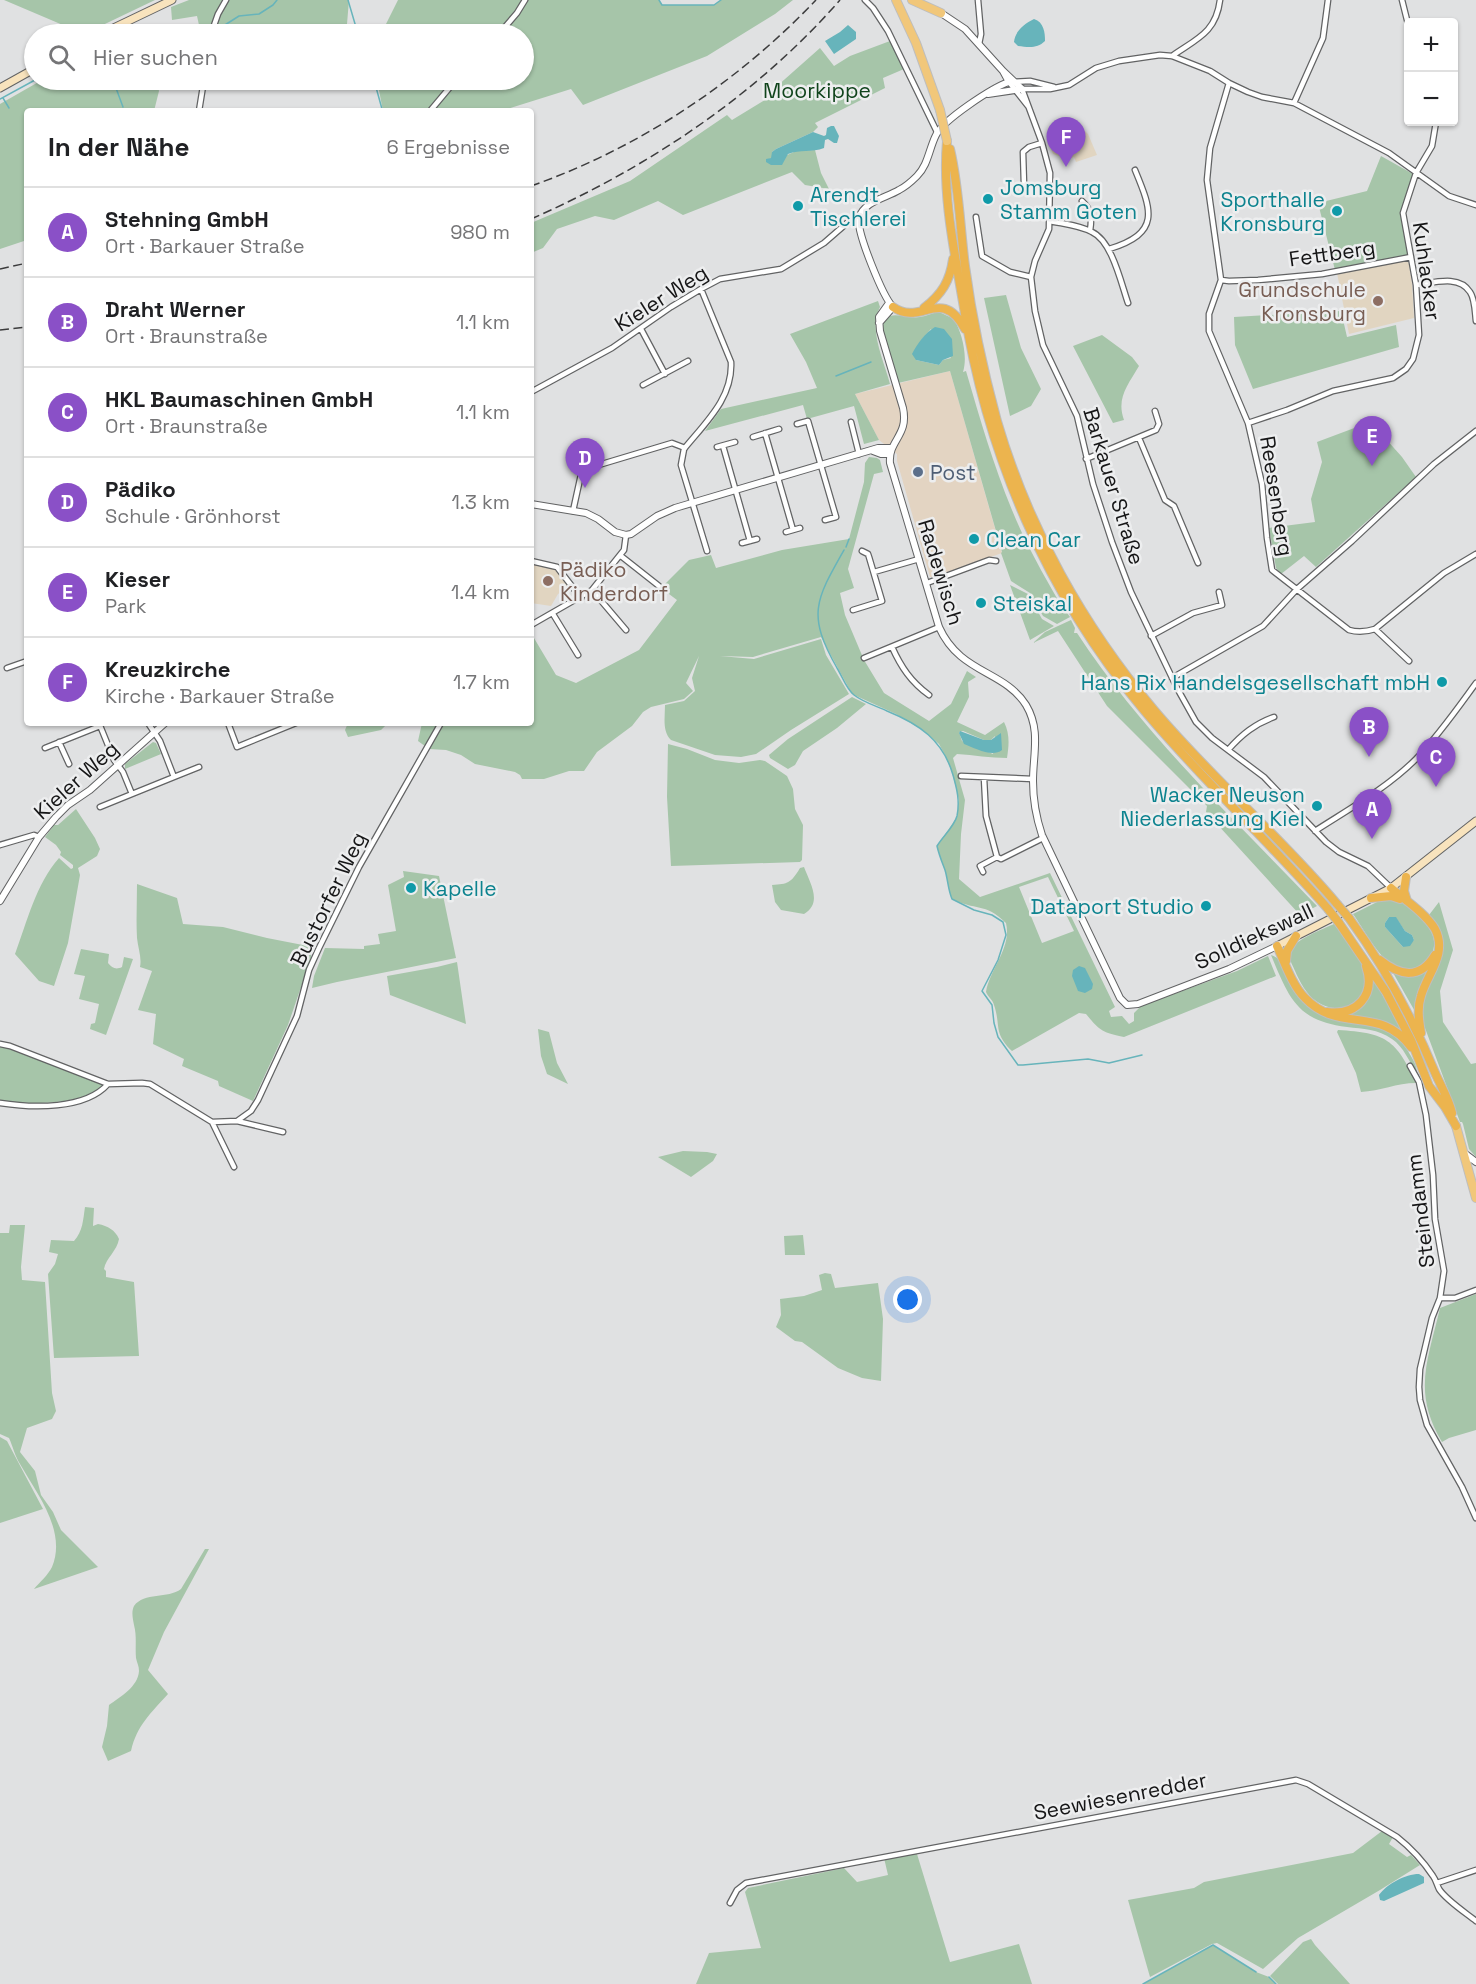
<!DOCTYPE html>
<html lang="de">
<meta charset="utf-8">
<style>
:root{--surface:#fff;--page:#f2f2f2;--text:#202124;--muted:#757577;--line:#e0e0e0;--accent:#8a50c7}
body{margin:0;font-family:"Space Grotesk",sans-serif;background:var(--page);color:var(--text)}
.controls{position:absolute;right:18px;top:18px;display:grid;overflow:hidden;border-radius:6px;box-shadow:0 2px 4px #0004}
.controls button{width:54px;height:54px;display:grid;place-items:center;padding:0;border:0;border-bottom:2px solid var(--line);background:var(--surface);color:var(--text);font:30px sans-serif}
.you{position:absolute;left:908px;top:1300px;width:21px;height:21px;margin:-15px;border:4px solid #fff;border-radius:50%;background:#1a73e8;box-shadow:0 0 0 9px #1a73e833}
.badge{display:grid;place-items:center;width:39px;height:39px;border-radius:50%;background:var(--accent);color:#fff;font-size:20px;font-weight:700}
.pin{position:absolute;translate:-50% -50px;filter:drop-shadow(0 2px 3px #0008)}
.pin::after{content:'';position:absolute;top:32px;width:21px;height:18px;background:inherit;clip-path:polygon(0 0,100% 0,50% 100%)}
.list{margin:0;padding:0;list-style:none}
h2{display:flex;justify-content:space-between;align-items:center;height:78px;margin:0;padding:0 24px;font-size:26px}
h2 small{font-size:20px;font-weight:400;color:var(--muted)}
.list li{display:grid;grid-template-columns:39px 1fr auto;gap:18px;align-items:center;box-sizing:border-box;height:90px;padding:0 24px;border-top:2px solid var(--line)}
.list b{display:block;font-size:22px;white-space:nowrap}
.list p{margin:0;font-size:20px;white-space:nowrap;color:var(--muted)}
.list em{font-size:20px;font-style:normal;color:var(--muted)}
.icon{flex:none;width:33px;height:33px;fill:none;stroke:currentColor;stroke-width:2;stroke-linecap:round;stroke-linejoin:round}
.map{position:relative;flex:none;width:1476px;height:1984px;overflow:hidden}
.search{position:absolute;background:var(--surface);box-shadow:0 2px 4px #0004;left:24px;top:24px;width:510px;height:66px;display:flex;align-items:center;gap:15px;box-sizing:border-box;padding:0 21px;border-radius:33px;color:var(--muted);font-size:22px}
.panel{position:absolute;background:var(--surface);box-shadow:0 2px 4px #0004;left:24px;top:108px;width:510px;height:618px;border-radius:6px}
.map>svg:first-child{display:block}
.commercial{fill:#e3d4c2}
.education{fill:#e1d5c1}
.green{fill:#a6c5a9;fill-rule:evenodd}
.water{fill:#67b4bb}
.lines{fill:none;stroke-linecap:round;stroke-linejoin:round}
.stream{stroke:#67b4bb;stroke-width:1.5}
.minor-casing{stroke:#626364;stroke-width:7}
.tertiary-casing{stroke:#626364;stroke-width:8}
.secondary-casing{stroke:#626364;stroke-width:9}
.primary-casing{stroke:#bebebe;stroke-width:10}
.trunk-casing{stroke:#bebebe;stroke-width:10}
.minor{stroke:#fff;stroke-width:4.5}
.tertiary{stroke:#fff;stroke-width:6}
.secondary{stroke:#f8e3bd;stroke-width:7}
.primary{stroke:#f1c77a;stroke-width:8}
.trunk{stroke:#ecb44e;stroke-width:8}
.rail{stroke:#3c3c3d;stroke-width:1.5;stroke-dasharray:9 4.5;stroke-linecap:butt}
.primary-bridge-casing{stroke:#bebebe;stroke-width:10;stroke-linecap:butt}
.trunk-bridge-casing{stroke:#bebebe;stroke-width:10;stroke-linecap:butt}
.primary-bridge{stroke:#f1c77a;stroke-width:8}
.trunk-bridge{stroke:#ecb44e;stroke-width:8}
.culture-dot{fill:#0f9aa8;stroke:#edeeef;stroke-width:2}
.education-dot{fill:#8d6e63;stroke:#edeeef;stroke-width:2}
.service-dot{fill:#5c6f8a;stroke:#edeeef;stroke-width:2}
.labels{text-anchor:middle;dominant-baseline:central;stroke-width:5;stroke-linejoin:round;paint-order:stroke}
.park-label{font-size:21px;fill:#10441c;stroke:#edeeef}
.culture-label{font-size:21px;fill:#0d838f;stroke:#edeeef;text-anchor:start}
.street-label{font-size:21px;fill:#161617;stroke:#edeeef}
.education-label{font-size:21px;fill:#785e54;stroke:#edeeef;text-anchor:end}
.service-label{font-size:21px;fill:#4e5e75;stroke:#edeeef;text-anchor:start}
</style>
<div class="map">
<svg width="1476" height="1984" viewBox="0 0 1476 1984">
<rect width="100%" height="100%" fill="#e0e1e2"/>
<path class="commercial" d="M950,371L1002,553L934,577H930L897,461V454L879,440L855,394Z"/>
<path class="education" d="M1085,131L1088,134L1097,155L1076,162L1074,157L1068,159L1053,154L1048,141Z
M1408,259L1412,284L1414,318L1349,334L1337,273Z
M531,564L555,569L569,587L558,594L551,606L531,603Z"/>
<path class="green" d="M4,0H155L84,34Z
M189,0H349L347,24L341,34H201L197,16L172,20L171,7Z
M398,0H659L662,5H714L721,0H793L775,14L707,56L583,105L571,89L501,111H383L377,80H524V34H381Z
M890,41L904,69L883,78L885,88L815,123L818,127L813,132L776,149L772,152V158L766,160L785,156L796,151L815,150L821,173L829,189L805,185L792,172L683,215L658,201L614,220L595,216L557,229L543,248L531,253V223L630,181L727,115L732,120L778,92L776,87L820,48L834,66L850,56Z
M42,80H157L159,91L154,111H27V240L0,249V104Z
M1381,156L1413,174L1401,213L1408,255L1335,270L1318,203L1367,191Z
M1006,295L1021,348L1041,389L1031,406L1010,416L984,298Z
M878,301L880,307C868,329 884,361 890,384L855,394L879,440L864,444L854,406L807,419L803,405L705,431L721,409L817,388L806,362L790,334Z
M1341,311L1347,337L1396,325L1399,347L1253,389L1235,345L1234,317Z
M939,312L954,319C962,333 968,356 963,372L966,371C982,426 998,481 1022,533C1034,558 1048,583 1062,607L1060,608L1065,610L1070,617L1057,624L1043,616L1030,593L1011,581L1001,553L1002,552L950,371L898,383L882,330C885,305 904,320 920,317C927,316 932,313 939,312ZM931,329L951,358L943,360L939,365L916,360L922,339Z
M1102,335L1132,357L1139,366C1128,385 1116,398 1124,420L1113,423L1073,346Z
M1380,422L1385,438L1402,457L1416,477L1316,567L1304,556L1281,574L1276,568L1269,528L1315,522L1311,499L1322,462L1317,442L1357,427Z
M869,457L877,458L880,460L883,472L874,474L848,569L854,588L840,593L845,615L864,660L884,693L929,721L951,704L967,671L976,677L968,682L969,697L957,722L985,735L1004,722C1010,734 1009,745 1007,758C990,758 974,755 957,754L953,758L965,800L961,834L959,879L980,897L1050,873L1115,1007L1109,1011L1111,1017L1122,1016L1129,1024L1134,1021V1013L1141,1006L1237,971L1268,956L1276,976L1124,1037C1103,1033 1099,1030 1086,1014L1079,1013L1012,1051C993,1033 1001,1025 994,1005C993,1000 988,997 986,992C990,968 1012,948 1006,923C985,902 975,911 952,899C948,890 948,880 945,870C942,862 939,855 937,846L957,817L959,800L952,772L945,755L939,744L924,731L896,714L852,694L821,637L753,657L720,656L754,659L821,639L826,655L849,694L791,730L756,754L741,757L715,755L671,740C662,731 665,717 665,705L684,701L695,691L692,678L699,656L686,683L693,691L684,699L651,707L643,712L632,726L597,752L584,771H569L544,779H522L520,775L515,772L475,764L461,755L446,750L429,749L418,741L422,723H531V633L556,675L576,683L639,650L677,600L661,588L689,560L711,555L716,568L782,550L849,539L864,482L865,463ZM963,731L984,740H991L995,736L993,754L962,741L959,732ZM1048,877L1074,931L1042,943L1019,887Z
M1010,585L1028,594L1042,619L1054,626L1030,640Z
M1071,620L1075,628L1074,633H1077C1144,735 1233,818 1317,906L1300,915L1206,812L1207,806L1107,706L1058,631L1033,643L1045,632Z
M852,697L866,704L837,728L803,751L795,765L788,769L770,758L769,755L788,739Z
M348,723H388L381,730L348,737L345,730Z
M153,742L156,743L161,754L125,769V764Z
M668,744L687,749L715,760L739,763L760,760L765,761L787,776L793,789L795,809L803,825L802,860L800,862L671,866L667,797Z
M76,809L95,838L100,849L97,856L78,868L80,875L68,943L54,986L39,981L15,954C27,922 36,884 59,858L71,869L73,868V865L60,855L61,852L56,845L45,837L54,825H58Z
M804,867C810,883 823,903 804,914L781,910L775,902L772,885C788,884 791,883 800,868Z
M403,871L439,876L456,958L337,982L312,988L314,976L325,948L364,949V946L380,944L378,934L396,931L388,885L404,877Z
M137,884L177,898L183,924L223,927L267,938L308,946L311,950V958L288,1025L253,1101L219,1086L218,1081L182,1066L184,1059L153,1044L156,1014L138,1010L152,971L140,967C142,958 138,948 137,938C136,920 137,902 137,884Z
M1385,898C1389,899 1395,900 1399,901C1411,906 1434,928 1434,941C1436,964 1411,976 1392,965C1378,956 1363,928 1353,914ZM1389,917L1396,918L1405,931L1412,935L1414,940L1403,947L1385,927V923Z
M1439,902L1453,950L1440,991L1443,1022L1471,1064L1476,1063V1157L1469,1149L1463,1124L1462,1122H1460L1422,1020L1423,1000L1443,948L1441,931L1429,915Z
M1334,924C1344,937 1361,953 1364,970C1372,1001 1342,1019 1316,1001C1306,994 1300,982 1295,971C1292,964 1287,957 1291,950C1296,939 1323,929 1334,924Z
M81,949L109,954L108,963C112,968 116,970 122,967L124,957L133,959L106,1035L90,1029L91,1024L95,1023L99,1004L79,999L85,976L74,974Z
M1271,955C1286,959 1290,985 1299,997C1304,1003 1310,1008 1317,1012C1347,1030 1385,1013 1408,1051C1412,1058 1417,1065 1417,1073C1409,1062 1404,1047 1392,1039C1378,1029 1363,1029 1347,1027C1297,1021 1289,998 1271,955Z
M457,962L466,1024L390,995L387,976L437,967Z
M1431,964L1417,1015L1392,971L1397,973Z
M1372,976L1405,1036L1339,1015L1348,1013L1372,987Z
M538,1029L549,1032L557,1063L568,1084L547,1074L541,1056Z
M1338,1030C1386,1033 1396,1039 1416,1083C1397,1083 1380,1091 1361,1092L1356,1073L1337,1032Z
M0,1047L9,1048L103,1085C83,1106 27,1105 0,1100Z
M683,1151L707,1152L717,1154L713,1161L691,1177L658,1157Z
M85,1207L94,1208L93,1226L98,1224C108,1226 115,1230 119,1239C117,1251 106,1258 104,1269L106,1271V1277L134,1282L139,1356L54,1358L48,1274L55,1264L58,1254L49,1252L51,1240L74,1241C83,1231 83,1220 85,1207Z
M10,1225H25L21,1267L22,1280L45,1282L52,1393L56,1411L52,1419L27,1428L20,1452L35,1471L41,1495L53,1512L61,1530L98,1567L34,1589C40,1582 48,1575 52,1567C67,1531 37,1494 20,1464C15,1456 13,1447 9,1438L0,1434V1233H9Z
M803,1235L805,1255H785L784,1236Z
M825,1273L831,1274L835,1288L878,1283L883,1319L881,1381L862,1378L838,1368L802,1342L795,1341L776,1327L781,1315L780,1299L804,1296L822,1290L819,1275Z
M1476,1294V1430L1449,1438L1442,1442C1412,1392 1428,1360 1440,1308Z
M0,1437L7,1441L43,1509L0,1523Z
M205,1549H209L164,1632L148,1670L168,1694C151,1713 137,1725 131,1751L108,1761L102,1747L107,1726L109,1705C120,1697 138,1687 139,1671C139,1666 137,1663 136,1658C135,1647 137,1636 134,1625C133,1619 131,1612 134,1606C144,1592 168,1599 181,1589Z
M1382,1831L1393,1837L1389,1844L1407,1857L1411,1855L1420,1865L1380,1890L1298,1938L1263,1969L1217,1943L1212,1944L1150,1977L1128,1900L1194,1888L1204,1882L1353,1853Z
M917,1854L950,1962L1019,1944L1032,1984H696L709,1953L761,1948L745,1892L748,1888L844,1868L857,1882L888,1875L884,1858Z
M1311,1939L1315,1945L1350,1984H1278L1270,1976L1303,1942Z
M1213,1945L1256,1972L1269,1977L1276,1984H1143Z"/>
<path class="water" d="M1034,19C1044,22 1045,33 1045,41C1037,49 1028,47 1018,46L1014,42C1015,31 1024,24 1034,19Z
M848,25L856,32V39L834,54L825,41L840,32Z
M831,126H834L839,136L837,143H834L828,139L825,140L824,148C812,153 800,149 788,154L782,165H771L766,162V159L771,158L772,152L776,149L813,132L824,136L826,135L827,128Z
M935,327L944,329L952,339L953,356L943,360L939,365L916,360L912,354C917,344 925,333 935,327Z
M960,731L984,740H991L1001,733L1002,750C992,758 975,748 964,744L959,733Z
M1389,917H1396L1405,931L1412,935L1414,940L1410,946L1403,947L1385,927V923Z
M1079,966L1085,968L1093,984L1092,989L1085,993L1078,991L1072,976L1073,970Z
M1419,1874L1424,1877V1883L1384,1901L1380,1900L1379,1895C1387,1884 1405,1874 1419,1874Z"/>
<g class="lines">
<path class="stream" d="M348,0L358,34
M659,0L662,5H714L721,0
M214,34L217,30L239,16L259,14L273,5L277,0
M113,80L123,107
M374,80L382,109
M3,98L9,108
M0,99L35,80
M836,376L871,362
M846,547L849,539
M844,550C815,601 807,615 837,668C842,676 847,690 854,695C863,702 876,706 887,711C919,724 943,740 953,775C957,789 960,801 957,816C954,827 943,836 937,846C939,855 942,862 945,870C948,880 948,890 952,899L974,910L992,915L1003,922L1006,935L998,960L982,991L992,1005L994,1023L998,1037L1018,1065H1023L1088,1059L1109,1063L1142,1055
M1269,1977L1276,1984
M1143,1984L1213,1945L1256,1972"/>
<defs>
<path id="minor" d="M865,0L873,8L888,31L937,132
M978,0L981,34L979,44
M1402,0L1408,24
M211,34L218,14L226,0
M499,34L517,13L525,0
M1172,56C1196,39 1216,33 1220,0
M1009,82L1028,106
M1013,82L1030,81L1054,87
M1229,83L1210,148L1207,180L1221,280L1209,314V331L1248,423L1262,484L1267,538L1272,570L1349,630C1359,633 1366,632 1375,629L1444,573L1476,554
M1294,103L1323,38L1328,0
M199,111L204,80
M430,111L456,80
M1027,189L1024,185L1023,152L1029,147L1042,143
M1082,201C1092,210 1092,218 1090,231
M976,217L982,256L1010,272L1031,277
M1050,221C1064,224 1079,225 1092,232C1112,241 1121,283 1128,303
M1109,249C1161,233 1152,211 1135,170
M1221,280L1229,281L1258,280L1322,274L1411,257
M1416,285C1433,283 1459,274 1470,292C1475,299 1475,313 1476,321
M701,289L731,362C733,398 705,423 684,449L681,465L707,551
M641,329L665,374
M643,385L688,361
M531,392L612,348L671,307L701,289L720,279L781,269L824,243L847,223L859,221
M851,422L859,454
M1248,423L1287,410L1333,391L1393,378L1406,369L1413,359L1419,335L1416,285L1403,213L1416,173L1432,146L1436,122
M797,424L808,421L836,517L825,520
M765,433L793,530
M753,437L779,429
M1139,438L1165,500L1174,506L1198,563
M723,446L750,541
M717,447L735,442
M1086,459L1156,430L1159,424L1155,411
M573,511L582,470L672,443L685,448
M786,532L800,528
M742,543L757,539
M621,556L659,586
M531,561L557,567L581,598
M874,572L919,559
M927,583L989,560L996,561
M592,590L626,630
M853,610L882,601L869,557L868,554L862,551
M553,614L578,655
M531,625L592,590L624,550L626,535
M1375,629L1409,661
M1151,636L1193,613L1222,605L1219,592
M892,647C901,667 911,682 929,695
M864,658L939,627
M7,668L27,661
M1172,678L1263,626L1297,589L1352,541L1434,464L1476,431
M99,723L114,760L123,772L132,794L174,777L160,741L148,723
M228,723L237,747L296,723
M59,742L69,764
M45,748L100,726
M1228,750C1242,734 1255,724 1274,717
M961,776L1033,779
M174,777L199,767
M984,778L986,816L997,857
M100,807L132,794
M1315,831C1349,809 1387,788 1416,759C1439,735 1457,709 1476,683
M0,845L34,835L39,837
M983,872L980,866L997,857L1001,859L1043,838
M1391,888L1368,866L1339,852L1326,842L1264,777L1212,738L1196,722L1177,688L1131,592L1112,542L1093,484L1077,416L1043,345L1035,311L1031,277L1035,261L1049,229L1050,173L1042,143L1022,89H1050L1069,85L1096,68L1119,61L1160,55L1172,56L1210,71L1229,83L1248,92L1262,97L1294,103L1389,153L1449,196L1476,205
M0,1044L10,1046L108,1084L142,1083L150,1084L212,1122L237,1121L283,1132
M1410,1066L1419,1082L1426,1115L1433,1175L1435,1219L1444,1271L1440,1298L1432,1318L1420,1369L1419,1387L1420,1400L1427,1425L1462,1487L1476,1518
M0,1103C32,1108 85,1110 108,1084
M237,1121L251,1111L258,1100L297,1016L309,970L319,948L359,867L441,723
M212,1122L234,1167
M1440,1298H1455L1476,1290
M1437,1883L1476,1870
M730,1903L737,1890L746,1883L1296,1780L1308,1784L1397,1837C1411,1848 1423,1861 1433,1876C1436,1880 1437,1885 1439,1889C1446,1900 1466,1913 1476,1921"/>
<path id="tertiary" d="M941,13L965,29L1003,71L1022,89
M988,94L1022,89
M889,303L879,317L880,331L903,408C909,436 888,440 890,463L939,627C960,674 1004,670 1026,705C1041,730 1033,754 1033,781C1033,800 1036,817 1042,835L1120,998L1127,1005L1138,1004L1229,969L1277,946
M879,323L893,307C883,297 856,231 859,218C864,201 886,198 899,190C905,187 912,181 917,176C928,165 929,149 936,135C943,120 993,87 1009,82L1003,71
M873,451L881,454H890
M531,504L586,513L598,519L615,532L626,535L631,534L657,516L675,508L878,448H892
M0,901L39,837L56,817L68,805L90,790L165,723
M1464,1153L1476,1162"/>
<path id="secondary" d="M101,34L172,0
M0,88L34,69
M1277,946L1391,888L1476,821"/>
<path id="primary" d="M896,0L916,43L940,110
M912,0L941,13
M1456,1126L1476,1198"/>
<path id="trunk" d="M947,141C942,196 955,254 964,308C987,456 1047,594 1143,709C1201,779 1268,840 1328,909
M950,149C959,187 960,227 965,266C972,318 983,370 997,421C1028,527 1083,626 1154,710C1211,778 1280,836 1337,904
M893,307C921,327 941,285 965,329
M924,308C942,294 950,281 953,259
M1406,877L1404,891L1407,901
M1391,888C1405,900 1425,913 1435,929C1448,954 1427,974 1421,996C1417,1008 1419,1021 1421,1033
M1371,898L1391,896L1400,899
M1349,918C1385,967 1413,1019 1436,1075C1442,1088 1449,1100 1452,1113
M1339,923L1386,992L1411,1040L1429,1086L1445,1107L1456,1126
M1277,946C1285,963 1292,985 1305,998C1339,1034 1381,1005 1411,1047
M1380,960C1400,976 1420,980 1435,955
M1286,961L1287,951L1296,936
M1327,1012C1357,1016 1376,995 1366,966"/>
</defs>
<use href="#minor" class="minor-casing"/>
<use href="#tertiary" class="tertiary-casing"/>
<use href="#secondary" class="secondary-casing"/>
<use href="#primary" class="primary-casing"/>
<use href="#trunk" class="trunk-casing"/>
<use href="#minor" class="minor"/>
<use href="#tertiary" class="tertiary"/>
<use href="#secondary" class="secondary"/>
<use href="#primary" class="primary"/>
<use href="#trunk" class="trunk"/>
<path class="rail" d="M531,186C639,148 737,83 816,0
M531,219C647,168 756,96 840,0
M0,269L27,263
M0,330L27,327"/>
<defs>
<path id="primary-bridge" d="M940,110L947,141"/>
<path id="trunk-bridge" d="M1337,904L1349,918
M1328,909L1339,923"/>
</defs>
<use href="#primary-bridge" class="primary-bridge-casing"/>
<use href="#trunk-bridge" class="trunk-bridge-casing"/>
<use href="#primary-bridge" class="primary-bridge"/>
<use href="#trunk-bridge" class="trunk-bridge"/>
</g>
<g class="culture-dot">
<circle cx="988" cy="199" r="6"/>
<circle cx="798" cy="206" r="6"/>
<circle cx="1337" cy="211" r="6"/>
<circle cx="974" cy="539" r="6"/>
<circle cx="981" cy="603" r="6"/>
<circle cx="1442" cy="682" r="6"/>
<circle cx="1317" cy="806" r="6"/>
<circle cx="411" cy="888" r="6"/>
<circle cx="1206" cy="906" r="6"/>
</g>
<g class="education-dot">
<circle cx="1378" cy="301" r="6"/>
<circle cx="548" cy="581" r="6"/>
</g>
<circle class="service-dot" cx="918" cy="472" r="6"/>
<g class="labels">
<g class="park-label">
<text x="817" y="90">Moorkippe</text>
</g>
<g class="culture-label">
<text x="1000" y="187">Jomsburg<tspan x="1000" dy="24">Stamm Goten</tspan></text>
<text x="810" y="194">Arendt<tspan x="810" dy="24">Tischlerei</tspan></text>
<text x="1325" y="199" text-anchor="end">Sporthalle<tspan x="1325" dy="24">Kronsburg</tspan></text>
<text x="986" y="539">Clean Car</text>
<text x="993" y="603">Steiskal</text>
<text x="1430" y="682" text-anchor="end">Hans Rix Handelsgesellschaft mbH</text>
<text x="1305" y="794" text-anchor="end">Wacker Neuson<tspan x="1305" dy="24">Niederlassung Kiel</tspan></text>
<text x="423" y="888">Kapelle</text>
<text x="1194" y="906" text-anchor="end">Dataport Studio</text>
</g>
<g class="street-label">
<text transform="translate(1332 253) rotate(-8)">Fettberg</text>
<text transform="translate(1427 271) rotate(82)">Kuhlacker</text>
<text transform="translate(661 298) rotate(-32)">Kieler Weg</text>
<text transform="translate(1114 486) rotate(73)">Barkauer Straße</text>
<text transform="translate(1277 496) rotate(81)">Reesenberg</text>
<text transform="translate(941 572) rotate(73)">Radewisch</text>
<text transform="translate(76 780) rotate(-42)">Kieler Weg</text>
<text transform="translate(328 899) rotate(-64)">Bustorfer Weg</text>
<text transform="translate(1254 936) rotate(-25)">Solldiekswall</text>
<text transform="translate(1420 1211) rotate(-97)">Steindamm</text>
<text transform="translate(1120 1796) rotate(-11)">Seewiesenredder</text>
</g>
<g class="education-label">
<text x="1366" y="289">Grundschule<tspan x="1366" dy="24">Kronsburg</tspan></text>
<text x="560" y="569" text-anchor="start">Pädiko<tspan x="560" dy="24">Kinderdorf</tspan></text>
</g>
<g class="service-label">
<text x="930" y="472">Post</text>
</g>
</g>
</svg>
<div class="controls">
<button>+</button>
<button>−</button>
</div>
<div class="you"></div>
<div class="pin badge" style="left:1372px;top:839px">A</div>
<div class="pin badge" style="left:1369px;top:757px">B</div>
<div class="pin badge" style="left:1436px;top:787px">C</div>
<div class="pin badge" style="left:585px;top:488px">D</div>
<div class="pin badge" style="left:1372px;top:466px">E</div>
<div class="pin badge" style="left:1066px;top:167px">F</div>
<div class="search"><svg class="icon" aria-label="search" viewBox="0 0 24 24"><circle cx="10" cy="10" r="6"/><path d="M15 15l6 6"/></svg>Hier suchen</div>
<section class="panel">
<h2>In der Nähe<small>6 Ergebnisse</small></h2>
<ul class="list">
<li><span class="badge">A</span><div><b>Stehning GmbH</b><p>Ort · Barkauer Straße</p></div><em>980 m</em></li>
<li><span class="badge">B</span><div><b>Draht Werner</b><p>Ort · Braunstraße</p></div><em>1.1 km</em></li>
<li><span class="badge">C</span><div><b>HKL Baumaschinen GmbH</b><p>Ort · Braunstraße</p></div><em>1.1 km</em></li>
<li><span class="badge">D</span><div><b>Pädiko</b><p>Schule · Grönhorst</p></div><em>1.3 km</em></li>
<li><span class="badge">E</span><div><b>Kieser</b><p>Park</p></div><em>1.4 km</em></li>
<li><span class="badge">F</span><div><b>Kreuzkirche</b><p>Kirche · Barkauer Straße</p></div><em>1.7 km</em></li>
</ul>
</section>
</div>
